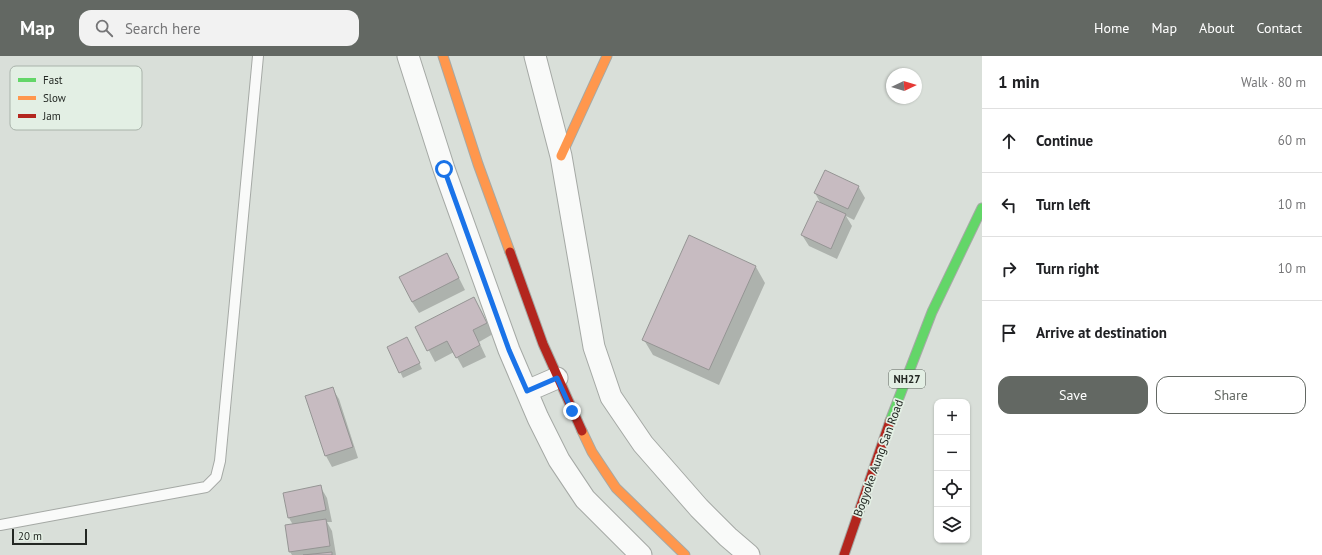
<!DOCTYPE html>
<meta charset="utf-8">
<style>
:root{--surface:#fff;--page:#f2f2f2;--text:#202124;--muted:#757577;--line:#e0e0e0;--accent:#636863}
body{margin:0;font-family:"PT Sans",sans-serif;background:var(--page);color:var(--text)}
.controls{position:absolute;right:12px;bottom:12px;display:grid;overflow:hidden;border-radius:8px;box-shadow:0 1px 3px #0004}
.controls button{width:36px;height:36px;display:grid;place-items:center;padding:0;border:0;border-bottom:1px solid var(--line);background:var(--surface);color:var(--text);font:20px sans-serif}
.compass{position:absolute;left:886px;top:12px;width:36px;height:36px;border-radius:50%;background:var(--surface);box-shadow:0 1px 3px #0004;rotate:86deg}
.scale{position:absolute;left:12px;bottom:10px;width:75px;box-sizing:border-box;padding-left:4px;border:2px solid #232823;border-top:0;font-size:11px;line-height:14px;white-space:nowrap;color:#232823;-webkit-text-stroke:3px #e3efe4;paint-order:stroke}
.stop{position:absolute;width:12px;height:12px;margin:-9px;border:3px solid #1a73e8;border-radius:50%;background:#fff}
.stop.end{background:#1a73e8;border-color:#fff;box-shadow:0 1px 4px #0008}
.list{margin:0;padding:0;list-style:none}
h2{display:flex;justify-content:space-between;align-items:center;height:52px;margin:0;padding:0 16px;font-size:17px}
h2 small{font-size:13px;font-weight:400;color:var(--muted)}
.list li{display:grid;grid-template-columns:26px 1fr auto;gap:12px;align-items:center;box-sizing:border-box;height:64px;padding:0 16px;border-top:1px solid var(--line)}
.list b{display:block;font-size:15px;white-space:nowrap}
.list em{font-size:13px;font-style:normal;color:var(--muted)}
.actions{display:flex;gap:8px;padding:12px 16px}
.actions a{flex:1;padding:9px 0;border:1px solid var(--accent);border-radius:12px;text-align:center;font-size:14px;color:var(--accent)}
.actions .main{background:var(--accent);color:#fff}
.icon{flex:none;width:22px;height:22px;fill:none;stroke:currentColor;stroke-width:2;stroke-linecap:round;stroke-linejoin:round}
.map{position:relative;flex:none;width:982px;height:499px;overflow:hidden}
header{display:flex;align-items:center;gap:24px;box-sizing:border-box;height:56px;padding:0 20px;background:var(--accent);color:#fff}
header strong{font-size:19px}
nav{display:flex;gap:22px;margin-inline-start:auto;font-size:14px}
.search{width:280px;height:36px;background:var(--page);display:flex;align-items:center;gap:10px;box-sizing:border-box;padding:0 14px;border-radius:12px;color:var(--muted);font-size:15px}
main{display:flex}
aside{flex:1;background:var(--surface)}
.map>svg:first-child{display:block}
.shadow{fill:#0003}
.building{fill:#c7bbc1;stroke:#959594}
.lines{fill:none;stroke-linecap:round;stroke-linejoin:round}
.lane-casing{stroke:#a5a9a5;stroke-width:12}
.street-casing{stroke:#a5a9a5;stroke-width:23}
.fast-casing{stroke:#a5a9a5;stroke-width:11}
.slow-casing{stroke:#a5a9a5;stroke-width:11}
.jam-casing{stroke:#a5a9a5;stroke-width:11}
.lane{stroke:#f9faf9;stroke-width:10}
.street{stroke:#f9faf9;stroke-width:21}
.fast{stroke:#63d668;stroke-width:9}
.slow{stroke:#ff974d;stroke-width:9}
.jam{stroke:#b3261e;stroke-width:9}
.route{stroke:#1a73e8;stroke-width:5}
.labels{text-anchor:middle;dominant-baseline:central;stroke-width:3.5;stroke-linejoin:round;paint-order:stroke}
.shield{fill:#e3efe4;stroke:#5d645d;stroke-width:1}
.shield-label{font-size:11px;font-weight:bold;fill:#232823}
.street-label{font-size:12px;fill:#232823;stroke:#e3efe4}
.key{fill:#e3efe4;stroke:#a9b3aa;stroke-width:1}
.key-label{font-size:11px;fill:#232823}
</style>
<header>
<strong>Map</strong>
<div class="search"><svg class="icon" aria-label="search" viewBox="0 0 24 24"><circle cx="10" cy="10" r="6"/><path d="M15 15l6 6"/></svg>Search here</div>
<nav><a>Home</a><a>Map</a><a>About</a><a>Contact</a></nav>
</header>
<main>
<div class="map">
<svg width="982" height="499" viewBox="0 0 982 499">
<rect width="100%" height="100%" fill="#d9dfd9"/>
<path class="shadow" d="M858,130L865,142L854,164L846,160L852,170L837,203L809,190L802,179L821,148L815,137Z
M447,198L465,234L419,257L412,246Z
M756,211L765,227L719,329L653,299L644,284Z
M474,242L493,278L479,286L486,301L463,312L454,296L435,306L417,272Z
M410,288L422,313L403,322L388,291Z
M332,332L339,343L358,402L332,411L326,400Z
M320,430L327,442L332,466H327L332,475L336,499H292L290,496L286,470L293,469L289,462Z"/>
<path class="building" d="M825,114L859,130L848,153L814,137Z
M817,145L846,158L831,193L801,179Z
M689,179L756,210L709,314L642,284Z
M447,197L459,222L412,246L399,221Z
M474,241L487,267L473,274L480,289L456,302L447,285L427,295L415,271Z
M407,281L420,307L399,317L387,291Z
M333,331L353,391L325,400L305,340Z
M321,429L326,454L288,462L283,437Z
M326,463L330,490L289,496L285,469Z
M332,496V499H303Z"/>
<g class="lines">
<defs>
<path id="lane" d="M0,469L206,431L216,421L220,405L258,0"/>
<path id="street" d="M408,0L444,113L509,294L538,362L559,404L585,443L641,499
M535,0L561,100L594,291L611,341L643,388L699,452L728,481L749,499
M527,335L557,322"/>
<path id="fast" d="M890,365L932,256L982,152"/>
<path id="slow" d="M443,0L478,108L510,196
M561,100L607,0
M582,375L592,396L616,432L685,499"/>
<path id="jam" d="M510,196L543,288L582,375
M844,499L890,365"/>
</defs>
<use href="#lane" class="lane-casing"/>
<use href="#street" class="street-casing"/>
<use href="#fast" class="fast-casing"/>
<use href="#slow" class="slow-casing"/>
<use href="#jam" class="jam-casing"/>
<use href="#lane" class="lane"/>
<use href="#street" class="street"/>
<use href="#fast" class="fast"/>
<use href="#slow" class="slow"/>
<use href="#jam" class="jam"/>
</g>
<g class="lines">
<path class="route" d="M444,113L509,294L527,335L557,322L572,355"/>
</g>
<g class="labels">
<rect class="shield" x="889" y="314" width="36" height="18" rx="3"/>
<g class="shield-label">
<text x="907" y="323">NH27</text>
</g>
<g class="street-label">
<text transform="translate(878 402) rotate(-70)">Bogyoke Aung San Road</text>
</g>
</g>
<rect x="10" y="10" width="132" height="64" rx="6" class="key"/>
<rect x="18" y="22" width="18" height="4" fill="#63d668"/>
<rect x="18" y="40" width="18" height="4" fill="#ff974d"/>
<rect x="18" y="58" width="18" height="4" fill="#b3261e"/>
<g class="key-label">
<text x="43" y="28">Fast</text>
<text x="43" y="46">Slow</text>
<text x="43" y="64">Jam</text>
</g>
</svg>
<div class="controls">
<button>+</button>
<button>−</button>
<button><svg class="icon" aria-label="locate" viewBox="0 0 24 24"><circle cx="12" cy="12" r="6"/><path d="M12 2v4M12 18v4M2 12h4M18 12h4"/></svg></button>
<button><svg class="icon" aria-label="layers" viewBox="0 0 24 24"><path d="M12 4l9 5-9 5-9-5zM3 14l9 5 9-5"/></svg></button>
</div>
<svg class="compass" viewBox="-18 -18 36 36"><path d="M0-13l5 13h-10z" fill="#e53935"/><path d="M0 13l5-13h-10z" fill="#757577"/></svg>
<div class="scale">20 m</div>
<div class="stop" style="left:444px;top:113px"></div>
<div class="stop end" style="left:572px;top:355px"></div>
</div>
<aside>
<h2>1 min<small>Walk · 80 m</small></h2>
<ul class="list">
<li><svg class="icon" aria-label="ahead" viewBox="0 0 24 24"><path d="M12 20V5M6 11l6-6 6 6"/></svg><div><b>Continue</b></div><em>60 m</em></li>
<li><svg class="icon" aria-label="left" viewBox="0 0 24 24"><path d="M17 20v-9H6M10 6l-5 5 5 5"/></svg><div><b>Turn left</b></div><em>10 m</em></li>
<li><svg class="icon" aria-label="right" viewBox="0 0 24 24"><path d="M7 20v-9h11M14 6l5 5-5 5"/></svg><div><b>Turn right</b></div><em>10 m</em></li>
<li><svg class="icon" aria-label="arrive" viewBox="0 0 24 24"><path d="M6 21V4h12l-3 4 3 4H6"/></svg><div><b>Arrive at destination</b></div></li>
</ul>
<div class="actions"><a class="main">Save</a><a>Share</a></div>
</aside>
</main>
